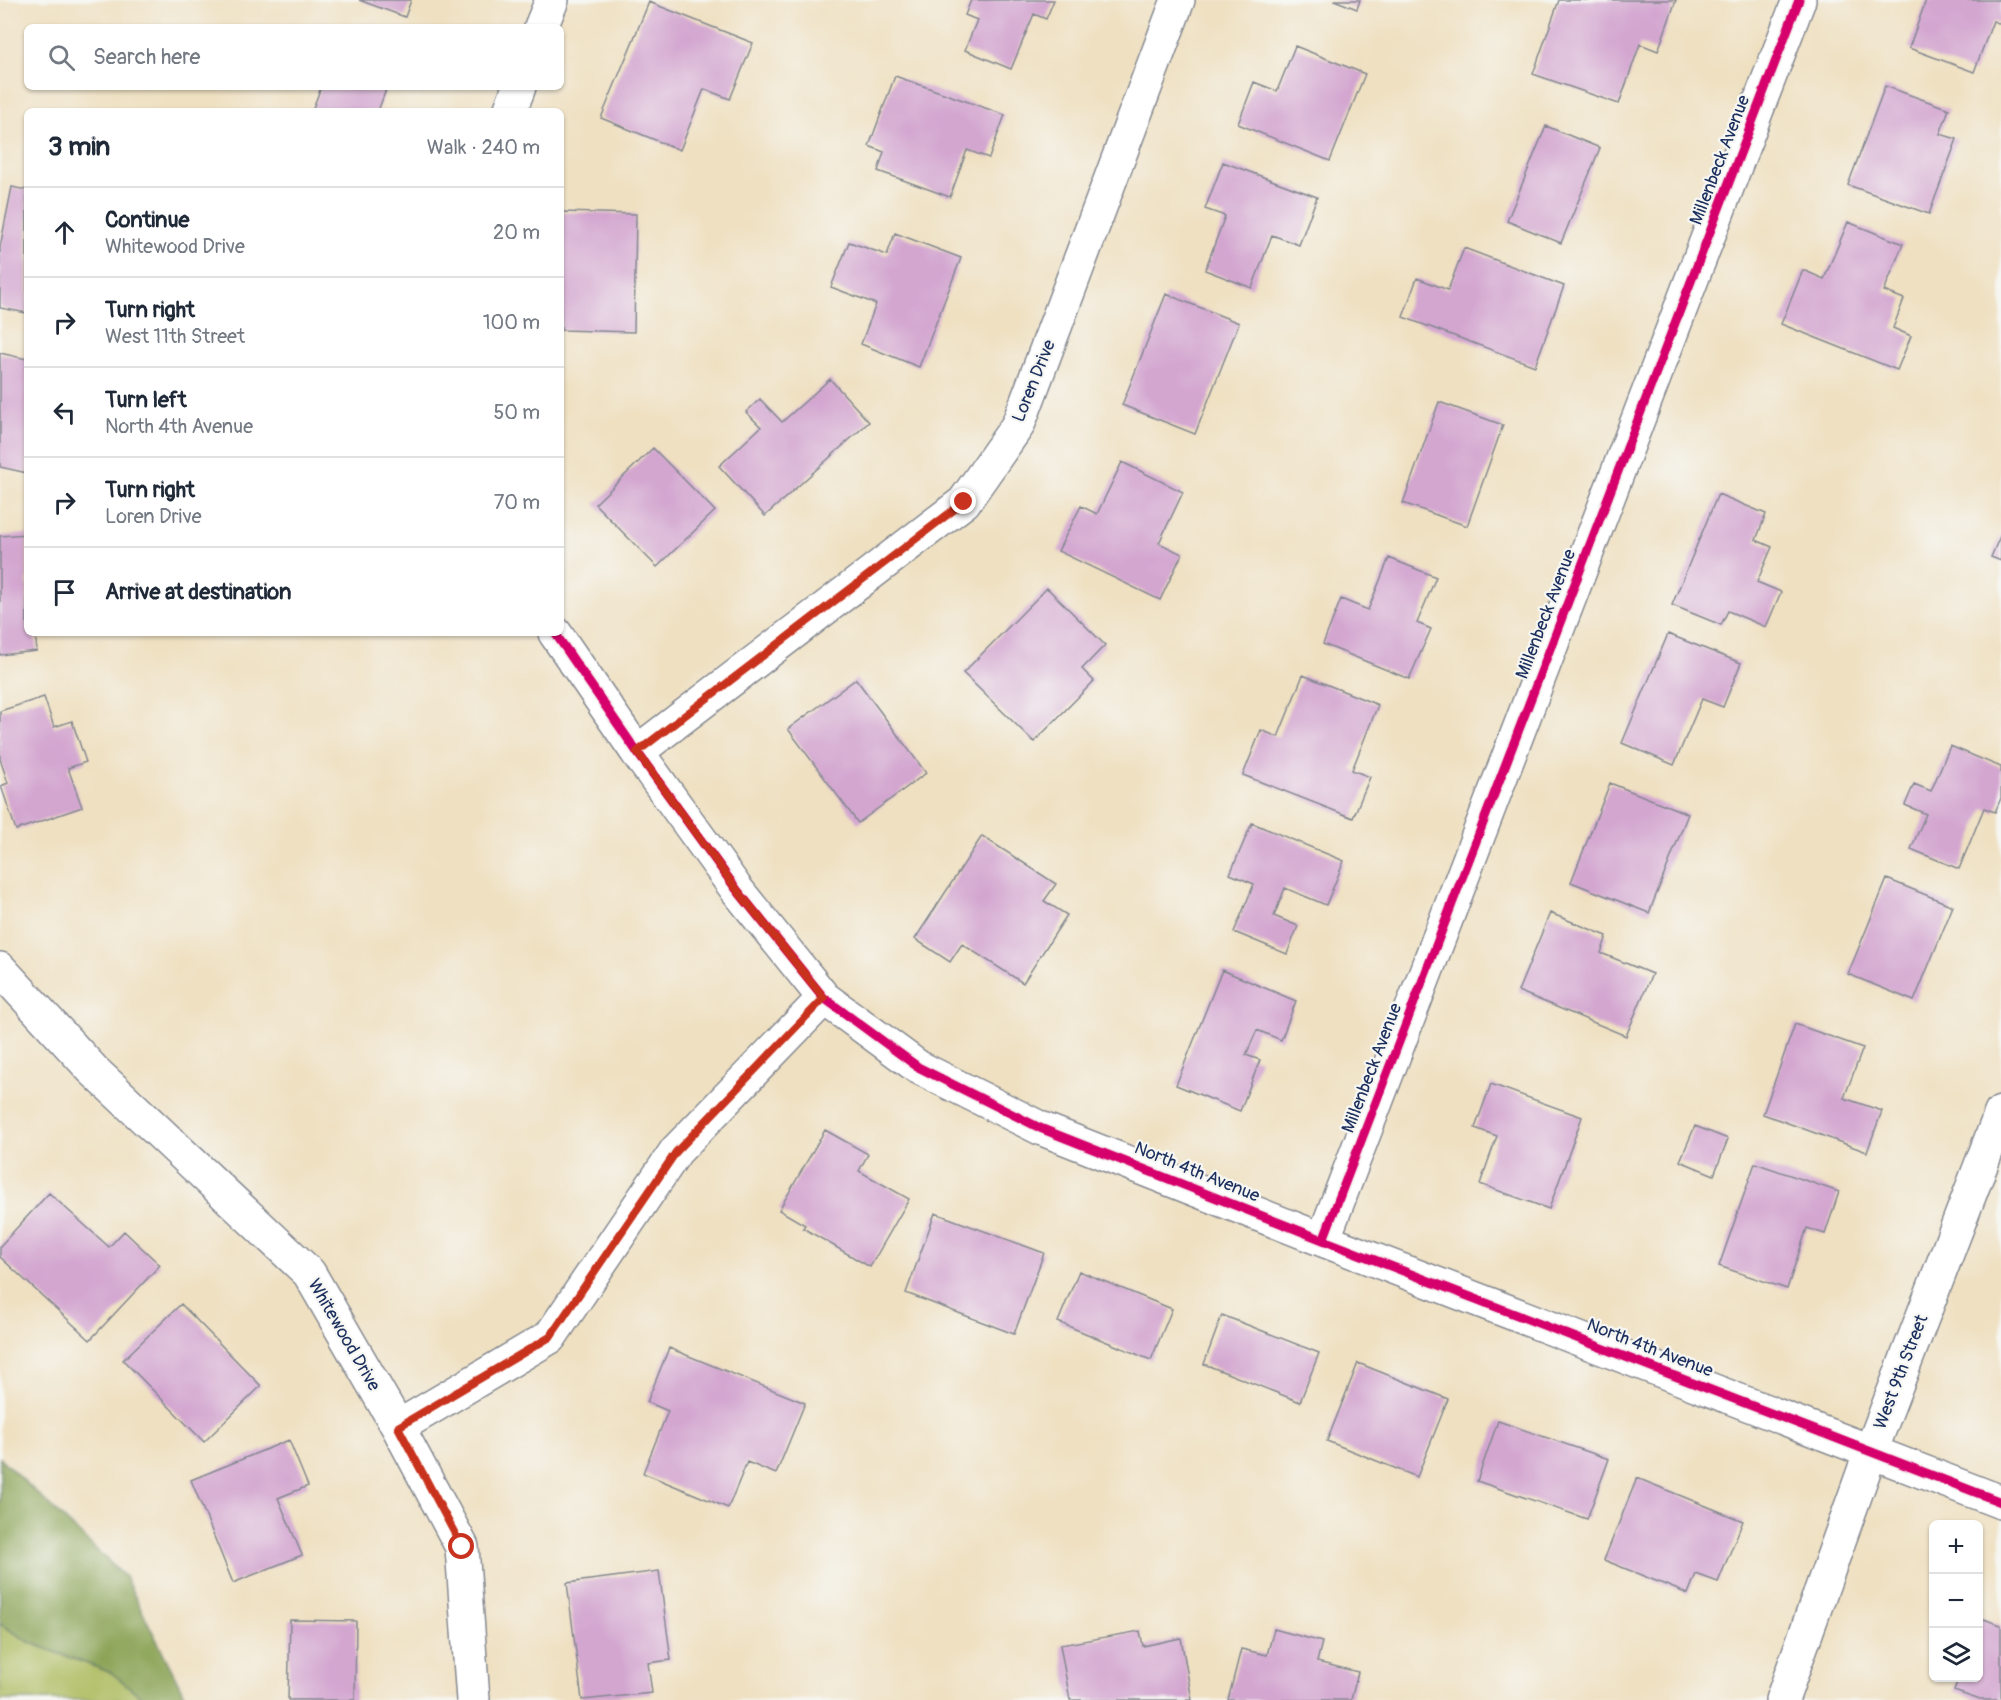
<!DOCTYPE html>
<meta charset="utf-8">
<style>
:root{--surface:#fff;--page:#f6f6f7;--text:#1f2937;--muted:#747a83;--line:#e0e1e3}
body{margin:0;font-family:Pangolin,sans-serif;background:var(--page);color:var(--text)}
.controls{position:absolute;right:18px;bottom:18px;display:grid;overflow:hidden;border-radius:9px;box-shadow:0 2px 4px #0004}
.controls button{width:54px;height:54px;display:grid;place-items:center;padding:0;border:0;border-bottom:2px solid var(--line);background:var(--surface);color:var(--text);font:30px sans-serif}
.stop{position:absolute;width:18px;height:18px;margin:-14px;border:4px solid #c8321e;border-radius:50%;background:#fff}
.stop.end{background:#c8321e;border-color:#fff;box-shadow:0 2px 6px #0008}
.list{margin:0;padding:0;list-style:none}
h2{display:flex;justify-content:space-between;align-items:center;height:78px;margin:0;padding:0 24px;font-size:26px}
h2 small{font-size:20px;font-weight:400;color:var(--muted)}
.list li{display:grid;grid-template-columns:39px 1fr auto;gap:18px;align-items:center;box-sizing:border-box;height:90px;padding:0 24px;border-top:2px solid var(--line)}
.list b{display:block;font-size:22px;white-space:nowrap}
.list p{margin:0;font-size:20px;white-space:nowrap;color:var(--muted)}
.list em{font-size:20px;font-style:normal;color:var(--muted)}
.icon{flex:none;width:33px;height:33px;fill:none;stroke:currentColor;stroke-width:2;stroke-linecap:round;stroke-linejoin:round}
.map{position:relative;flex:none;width:2001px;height:1700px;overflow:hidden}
.search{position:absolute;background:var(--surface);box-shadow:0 2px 4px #0004;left:24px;top:24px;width:540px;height:66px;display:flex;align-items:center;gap:15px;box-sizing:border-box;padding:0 21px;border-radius:9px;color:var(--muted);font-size:22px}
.panel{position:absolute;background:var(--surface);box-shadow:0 2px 4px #0004;left:24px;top:108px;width:540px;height:528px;border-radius:9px}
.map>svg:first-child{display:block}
.green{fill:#adbb5e;stroke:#64755e;stroke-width:1.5}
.forest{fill:#8aa355;stroke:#52695a;stroke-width:1.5}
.building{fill:#d3a6d0}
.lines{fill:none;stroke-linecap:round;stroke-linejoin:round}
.street-casing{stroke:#858890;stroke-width:36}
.street{stroke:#fff;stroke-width:33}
.cycleway-casing{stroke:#f6f6f2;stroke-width:13}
.cycleway{stroke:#d6006c;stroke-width:9}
.route{stroke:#c8321e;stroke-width:8}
.labels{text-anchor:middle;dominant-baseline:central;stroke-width:4.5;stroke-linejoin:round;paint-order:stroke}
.street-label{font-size:18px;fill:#1b2f5e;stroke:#f6f6f2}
</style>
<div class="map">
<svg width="2001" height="1700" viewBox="0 0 2001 1700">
<rect width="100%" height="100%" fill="#f6f6f2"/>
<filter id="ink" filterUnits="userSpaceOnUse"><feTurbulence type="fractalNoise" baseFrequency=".0167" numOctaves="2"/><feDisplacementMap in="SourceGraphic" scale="12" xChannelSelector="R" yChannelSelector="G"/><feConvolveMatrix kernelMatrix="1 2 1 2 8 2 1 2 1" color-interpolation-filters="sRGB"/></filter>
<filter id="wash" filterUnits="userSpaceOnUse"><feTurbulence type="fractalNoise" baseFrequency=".008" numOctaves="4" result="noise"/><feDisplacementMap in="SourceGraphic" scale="24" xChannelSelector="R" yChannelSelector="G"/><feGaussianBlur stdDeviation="1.35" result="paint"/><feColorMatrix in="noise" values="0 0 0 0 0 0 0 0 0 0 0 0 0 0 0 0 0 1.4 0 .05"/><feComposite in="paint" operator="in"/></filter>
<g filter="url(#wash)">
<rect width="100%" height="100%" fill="#efe0c1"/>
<path class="green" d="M0,1624L31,1643L112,1673L145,1700H0Z"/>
<path class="forest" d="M0,1458L125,1577L187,1700H145L112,1673L31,1643L0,1624Z"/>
<g id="blocks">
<path class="building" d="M359,0H411L405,17Z
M971,0H1054L1046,19L1034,14L1011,69L965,50L977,20L965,15Z
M1334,0H1360L1357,9Z
M1559,0H1676L1658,51L1640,44L1619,104L1533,74Z
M1926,0H2001V24L1993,21L1974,72L1909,48Z
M649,2L753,43L730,99L704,89L680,150L601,118Z
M1295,46L1365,74L1330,161L1238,124L1254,82L1277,91Z
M895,76L1005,115L989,158L967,150L950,197L878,171L884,152L869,146Z
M1885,86L1949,109L1940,134L1957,139L1929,214L1848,185Z
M321,87H387L378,111H312Z
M1546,126L1600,148L1561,243L1507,221Z
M1223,162L1317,197L1299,245L1272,235L1252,288L1205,270L1225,216L1205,209Z
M12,187L27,190V313L0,308V247Z
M561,212L636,214L634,332L561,330Z
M1848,222L1903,244L1884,291L1904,299L1893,328L1911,336L1897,370L1781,324L1803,270L1824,279Z
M895,233L961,258L919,367L861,344L876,304L831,287L849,242L887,255Z
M1464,248L1564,286L1535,366L1403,317L1417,278L1448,290Z
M1166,294L1239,323L1195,434L1122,405Z
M0,353L27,359V473L0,467Z
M830,379L869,422L765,516L719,466L761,427L746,412L760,399L782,422Z
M1439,402L1503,425L1467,526L1403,503Z
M653,448L715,511L657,567L595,504Z
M1122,462L1183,492L1159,543L1182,554L1160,600L1058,551L1081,506L1097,514Z
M1718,494L1766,514L1756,540L1772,547L1757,582L1781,592L1766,627L1728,611L1721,625L1672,605Z
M27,534V633H35L37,651L0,655V536Z
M2001,534V561L1991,557Z
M1389,558L1436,577L1417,623L1431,629L1409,679L1323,644L1341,599L1368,610Z
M1047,588L1105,645L1082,669L1094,681L1034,742L963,673Z
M1668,634L1741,663L1723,707L1702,699L1674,765L1622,743Z
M1303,675L1378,705L1352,770L1370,777L1353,818L1243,775L1261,730L1278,737Z
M856,679L926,773L858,823L788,729Z
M44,697L54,727L72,721L86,762L68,768L82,807L16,830L1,786L8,783L0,759V711Z
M1950,746L2001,767V798L1995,812L1984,808L1959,869L1911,849L1926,814L1905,805L1914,784L1931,791Z
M1610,783L1688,814L1649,913L1571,882Z
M1252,823L1344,861L1326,905L1285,888L1274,916L1298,926L1287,954L1234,932L1254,884L1230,874Z
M982,836L1056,884L1044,901L1067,915L1023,983L962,944L950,962L915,939Z
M1887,879L1953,906L1914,1001L1848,974Z
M1550,913L1607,936L1601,953L1652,974L1626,1036L1518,991Z
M1222,970L1296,1001L1281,1040L1257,1030L1246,1055L1260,1060L1240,1111L1176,1085Z
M1795,1024L1863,1048L1844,1098L1882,1111L1867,1152L1763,1114Z
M1491,1084L1582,1117L1549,1209L1480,1184L1497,1136L1475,1128Z
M1695,1126L1728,1139L1714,1175L1680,1161Z
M825,1130L868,1154L859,1171L909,1199L870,1267L803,1228L805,1225L779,1210Z
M1755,1163L1839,1192L1825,1234L1807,1228L1787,1289L1719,1266Z
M49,1193L109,1247L124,1231L160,1265L90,1340L0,1257V1246Z
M935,1213L1044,1253L1014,1334L906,1293Z
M1079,1271L1172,1309L1151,1360L1058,1322Z
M181,1304L261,1386L204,1442L123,1360Z
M1222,1315L1319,1353L1300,1402L1204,1364Z
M669,1348L805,1403L776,1474L747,1462L728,1508L643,1473L668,1411L647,1402Z
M1358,1363L1448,1399L1417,1477L1327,1441Z
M1498,1421L1609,1459L1587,1519L1477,1481Z
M289,1440L308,1486L278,1498L302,1555L233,1583L191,1480Z
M1637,1478L1743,1521L1718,1582L1696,1574L1688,1594L1604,1560Z
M659,1571L671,1660L648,1663L652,1693L582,1700L567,1583Z
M1978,1617L2001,1625V1700H1980L1954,1691L1959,1678H1978Z
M290,1620L356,1621L355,1700H288Z
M1274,1629L1322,1642L1317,1662L1358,1672L1351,1700H1228L1241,1649L1267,1655Z
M1140,1631L1143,1646L1181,1638L1192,1700H1070L1060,1645Z"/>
</g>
</g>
<g filter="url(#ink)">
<use href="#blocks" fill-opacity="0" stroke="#858890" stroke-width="1.5"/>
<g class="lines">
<defs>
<path id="street" d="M541,27L552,0
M510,111L519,87
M555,633L637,752L737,890L824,998L918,1067L1040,1128L1323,1240L2001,1502
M637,752L964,502L1018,425L1178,0
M0,969L93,1070L309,1273L398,1427L462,1547L473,1700
M1323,1240L1799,0
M398,1427L550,1337L676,1151L824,998
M1782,1700L1871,1451L2001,1113"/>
</defs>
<use href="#street" class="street-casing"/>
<use href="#street" class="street"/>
<defs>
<path id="cycleway" d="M555,633L637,752L737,890L824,998L918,1067L1040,1128L1323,1240L2001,1502
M1323,1240L1799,0"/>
</defs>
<use href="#cycleway" class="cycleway-casing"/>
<use href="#cycleway" class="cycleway"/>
</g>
</g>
<g class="lines" filter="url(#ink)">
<path class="route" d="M462,1547L398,1427L550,1337L676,1152L824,998L737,890L637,752L964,502"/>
</g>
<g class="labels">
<g class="street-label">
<text transform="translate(1720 160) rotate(-69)">Millenbeck Avenue</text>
<text transform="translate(1034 381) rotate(-68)">Loren Drive</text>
<text transform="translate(1546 614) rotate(-69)">Millenbeck Avenue</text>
<text transform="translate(1372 1068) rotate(-69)">Millenbeck Avenue</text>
<text transform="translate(1197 1172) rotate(22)">North 4th Avenue</text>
<text transform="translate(344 1335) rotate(60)">Whitewood Drive</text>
<text transform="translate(1650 1348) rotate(21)">North 4th Avenue</text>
<text transform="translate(1901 1372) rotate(-69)">West 9th Street</text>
</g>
</g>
</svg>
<div class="controls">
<button>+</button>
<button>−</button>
<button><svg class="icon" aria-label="layers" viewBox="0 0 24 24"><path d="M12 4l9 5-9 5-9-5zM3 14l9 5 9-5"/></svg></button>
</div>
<div class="stop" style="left:462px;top:1547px"></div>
<div class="stop end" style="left:964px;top:502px"></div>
<div class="search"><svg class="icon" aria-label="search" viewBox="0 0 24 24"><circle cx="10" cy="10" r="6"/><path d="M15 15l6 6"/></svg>Search here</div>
<section class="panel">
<h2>3 min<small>Walk · 240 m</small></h2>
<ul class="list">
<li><svg class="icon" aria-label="ahead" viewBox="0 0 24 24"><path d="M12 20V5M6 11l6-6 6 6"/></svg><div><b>Continue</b><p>Whitewood Drive</p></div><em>20 m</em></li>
<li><svg class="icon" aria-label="right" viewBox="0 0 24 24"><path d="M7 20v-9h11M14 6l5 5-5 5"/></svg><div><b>Turn right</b><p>West 11th Street</p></div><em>100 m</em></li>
<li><svg class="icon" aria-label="left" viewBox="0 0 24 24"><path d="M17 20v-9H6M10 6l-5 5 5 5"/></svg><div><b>Turn left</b><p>North 4th Avenue</p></div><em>50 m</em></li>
<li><svg class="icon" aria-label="right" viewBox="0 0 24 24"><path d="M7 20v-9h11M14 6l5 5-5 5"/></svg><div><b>Turn right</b><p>Loren Drive</p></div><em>70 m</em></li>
<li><svg class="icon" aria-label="arrive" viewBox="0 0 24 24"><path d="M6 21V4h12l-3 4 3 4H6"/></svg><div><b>Arrive at destination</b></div></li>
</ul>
</section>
</div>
